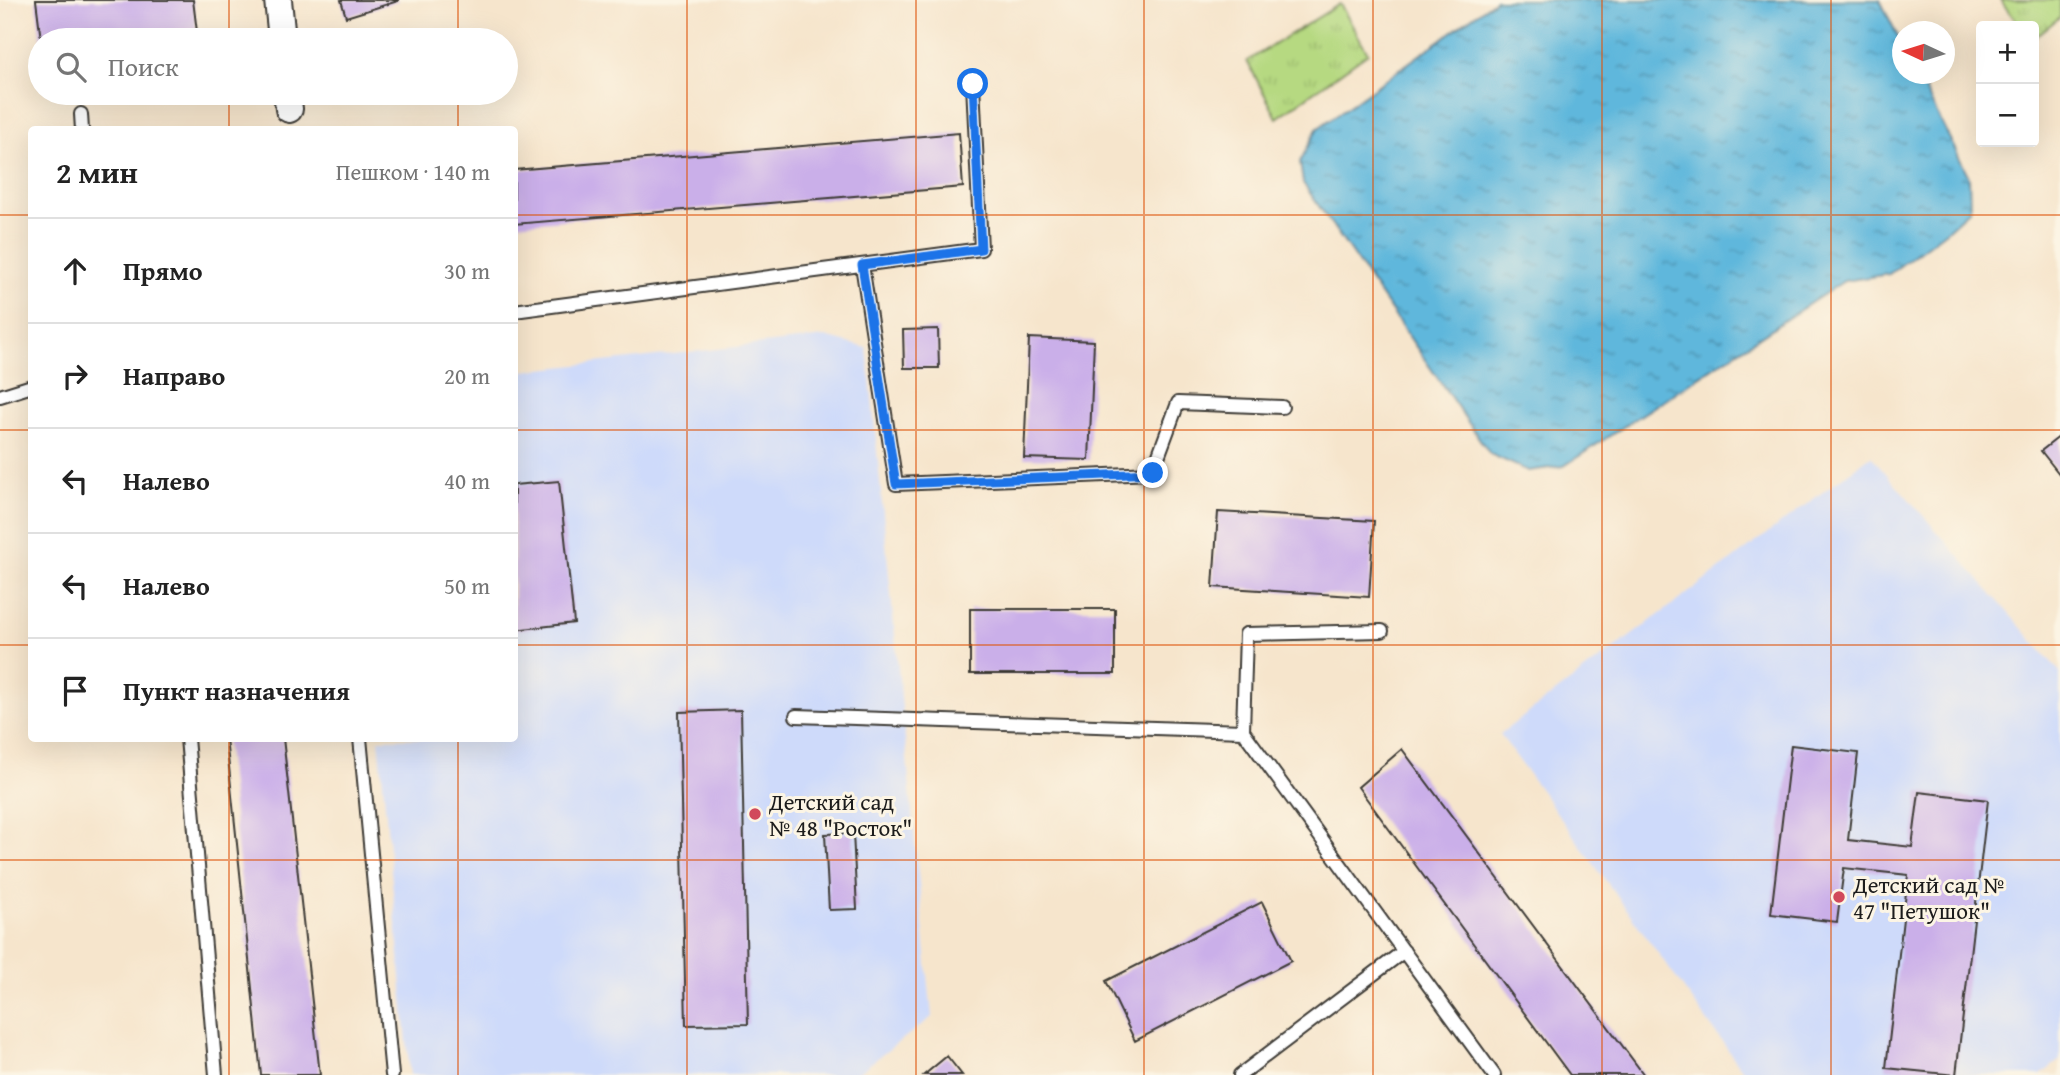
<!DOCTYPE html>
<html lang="ru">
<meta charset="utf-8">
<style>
:root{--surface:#fff;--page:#f6f6f6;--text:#222;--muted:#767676;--line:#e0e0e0}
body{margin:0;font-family:"Gentium Book Plus",serif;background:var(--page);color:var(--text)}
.controls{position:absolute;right:21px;top:21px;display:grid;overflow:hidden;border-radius:7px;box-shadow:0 7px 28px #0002}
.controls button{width:63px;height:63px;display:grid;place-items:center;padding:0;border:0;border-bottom:2px solid var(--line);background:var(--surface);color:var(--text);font:35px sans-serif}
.compass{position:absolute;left:1892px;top:21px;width:63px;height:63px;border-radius:50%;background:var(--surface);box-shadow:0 7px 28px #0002;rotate:274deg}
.stop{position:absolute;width:21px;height:21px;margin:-16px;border:5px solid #1a73e8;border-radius:50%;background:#fff}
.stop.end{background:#1a73e8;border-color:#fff;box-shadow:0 2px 7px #0008}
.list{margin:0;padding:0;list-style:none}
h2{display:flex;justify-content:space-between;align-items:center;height:91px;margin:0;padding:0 28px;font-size:30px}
h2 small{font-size:23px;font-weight:400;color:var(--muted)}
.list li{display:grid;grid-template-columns:46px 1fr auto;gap:21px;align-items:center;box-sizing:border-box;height:105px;padding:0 28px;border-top:2px solid var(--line)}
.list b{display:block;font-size:26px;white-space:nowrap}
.list em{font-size:23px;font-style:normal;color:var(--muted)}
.icon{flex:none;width:38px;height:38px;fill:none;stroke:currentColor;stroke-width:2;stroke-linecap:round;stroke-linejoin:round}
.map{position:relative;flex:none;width:2060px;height:1075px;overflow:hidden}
.search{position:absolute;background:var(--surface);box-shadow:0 7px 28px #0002;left:28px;top:28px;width:490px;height:77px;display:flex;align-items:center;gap:18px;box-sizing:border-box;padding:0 24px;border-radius:38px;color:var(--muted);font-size:26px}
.panel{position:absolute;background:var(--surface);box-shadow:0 7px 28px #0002;left:28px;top:126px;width:490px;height:616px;border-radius:7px}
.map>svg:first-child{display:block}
.built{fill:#cedafa}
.park{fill:url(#park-tufts);stroke:#697a4e;stroke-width:2}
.water{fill:url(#water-ripples);stroke:#3e6a7c;stroke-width:2}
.building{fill:#caafe9}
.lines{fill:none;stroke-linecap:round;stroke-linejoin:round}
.service-casing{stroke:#3d3a36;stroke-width:16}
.minor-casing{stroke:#3d3a36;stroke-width:30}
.service{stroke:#fff;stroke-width:12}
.minor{stroke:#fff;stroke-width:26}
.route{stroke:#1a73e8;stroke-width:9}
.grid{fill:none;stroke:#de560d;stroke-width:2;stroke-opacity:0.55}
.poi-dot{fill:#d1495b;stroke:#fcf5e5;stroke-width:2.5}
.labels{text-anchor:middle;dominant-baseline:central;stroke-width:6;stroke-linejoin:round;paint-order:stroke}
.poi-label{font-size:23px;fill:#1c1c1c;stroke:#fcf5e5;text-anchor:start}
</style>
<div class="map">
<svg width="2060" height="1075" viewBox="0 0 2060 1075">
<defs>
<pattern id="park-tufts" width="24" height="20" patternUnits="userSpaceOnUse" patternTransform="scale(1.75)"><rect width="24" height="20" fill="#b6d981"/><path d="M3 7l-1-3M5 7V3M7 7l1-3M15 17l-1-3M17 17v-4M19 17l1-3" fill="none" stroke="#9cba6f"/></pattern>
<pattern id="water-ripples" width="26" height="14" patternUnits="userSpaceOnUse" patternTransform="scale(1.75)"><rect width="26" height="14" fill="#5fb7dc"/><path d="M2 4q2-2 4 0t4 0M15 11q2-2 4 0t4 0" fill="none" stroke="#4e94b2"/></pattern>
</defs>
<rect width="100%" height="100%" fill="#fcf5e5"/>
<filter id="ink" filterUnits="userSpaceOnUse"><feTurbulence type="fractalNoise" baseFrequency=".0143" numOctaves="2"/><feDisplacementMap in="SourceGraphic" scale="14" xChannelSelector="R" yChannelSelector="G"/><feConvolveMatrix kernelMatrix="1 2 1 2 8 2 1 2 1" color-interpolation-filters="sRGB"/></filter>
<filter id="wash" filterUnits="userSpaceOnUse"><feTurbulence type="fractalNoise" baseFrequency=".00686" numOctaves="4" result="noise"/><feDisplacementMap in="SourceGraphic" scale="28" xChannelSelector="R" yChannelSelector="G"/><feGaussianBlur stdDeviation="1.57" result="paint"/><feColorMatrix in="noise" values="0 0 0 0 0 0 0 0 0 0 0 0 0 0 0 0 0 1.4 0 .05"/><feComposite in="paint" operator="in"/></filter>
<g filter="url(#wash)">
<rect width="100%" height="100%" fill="#f6e5cc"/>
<path class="built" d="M825,337L867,348L932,1017L855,1075H410L379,739L514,738L515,372Z
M1871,456L2060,672V1060L2041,1075H1746L1500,734Z"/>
<path class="park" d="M2000,0H2060V17L2034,38V26H2020Z
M1340,4L1368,53L1277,118L1247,61Z"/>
<path class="water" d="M1496,0H1880L1902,45V74H1917L1969,177L1970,209L1946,231L1889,274L1844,281L1564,466L1528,471L1490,454L1303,183L1300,162L1317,129Z"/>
<g id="blocks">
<path class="building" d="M36,0H193L198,40H41Z
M341,0H398V1L346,17Z
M959,133L963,187L514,224V170Z
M938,329L939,368H904L903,330Z
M1029,338L1094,341L1089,460L1024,458Z
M2060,436V475L2041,451Z
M559,481L574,623L514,630V485Z
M1218,512L1374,521L1369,597L1213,587Z
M970,609H1115V674H970Z
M741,710L748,1024L686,1025L679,712Z
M226,738H283L320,1075H261Z
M1791,745L1858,753L1848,840L1912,847L1919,792L1988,800L1956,1075L1886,1068L1908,875L1844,868L1837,922L1771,914Z
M1402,749L1644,1075H1570L1358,787Z
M853,833L857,909L829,910L825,834Z
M1262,902L1291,961L1135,1041L1106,981Z
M947,1056L962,1075H924Z"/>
</g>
</g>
<g filter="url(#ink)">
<use href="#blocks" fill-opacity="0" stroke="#3d3a36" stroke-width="2"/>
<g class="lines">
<defs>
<path id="service" d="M81,114L82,130
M862,265L896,484L1152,473L1178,403L1282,407
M514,311L981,249L973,84
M0,396L32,386
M796,716L1243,731L1494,1075
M1243,731L1246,634L1382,631
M187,738L216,1075
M360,738L392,1075
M1240,1075L1404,951"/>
<path id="minor" d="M278,0L282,40
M287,93L289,109"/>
</defs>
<use href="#service" class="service-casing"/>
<use href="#minor" class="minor-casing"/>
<use href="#service" class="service"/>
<use href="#minor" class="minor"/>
</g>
</g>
<g class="lines" filter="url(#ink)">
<path class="route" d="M973,84L981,249L862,265L896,484L1153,473"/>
</g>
<path class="grid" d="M229,0V40M458,0V40M687,0V1075M916,0V1075M1144,0V1075M1373,0V1075M1602,0V1075M1831,0V1075M229,93V130M458,93V130M0,215H32M514,215H2060M0,430H32M514,430H2060M0,645H32M514,645H2060M229,738V1075M458,738V1075M0,860H2060"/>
<g class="poi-dot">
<circle cx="755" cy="814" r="7"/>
<circle cx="1839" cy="897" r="7"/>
</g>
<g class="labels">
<g class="poi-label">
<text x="769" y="801">Детский сад<tspan x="769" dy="26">№ 48 "Росток"</tspan></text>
<text x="1853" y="884">Детский сад №<tspan x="1853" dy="26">47 "Петушок"</tspan></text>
</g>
</g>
</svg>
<div class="controls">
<button>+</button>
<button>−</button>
</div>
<svg class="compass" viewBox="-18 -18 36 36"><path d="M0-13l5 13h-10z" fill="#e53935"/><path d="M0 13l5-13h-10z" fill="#767676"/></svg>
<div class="stop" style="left:973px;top:84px"></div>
<div class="stop end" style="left:1153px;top:473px"></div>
<div class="search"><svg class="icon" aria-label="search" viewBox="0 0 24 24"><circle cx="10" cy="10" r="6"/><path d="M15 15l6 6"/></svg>Поиск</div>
<section class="panel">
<h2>2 мин<small>Пешком · 140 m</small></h2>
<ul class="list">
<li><svg class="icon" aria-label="ahead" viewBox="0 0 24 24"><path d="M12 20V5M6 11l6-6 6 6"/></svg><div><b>Прямо</b></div><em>30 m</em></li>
<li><svg class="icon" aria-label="right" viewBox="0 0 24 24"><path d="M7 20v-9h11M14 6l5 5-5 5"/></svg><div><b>Направо</b></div><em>20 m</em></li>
<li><svg class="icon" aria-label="left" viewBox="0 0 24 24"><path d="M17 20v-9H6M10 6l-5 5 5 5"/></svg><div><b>Налево</b></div><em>40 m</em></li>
<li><svg class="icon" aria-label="left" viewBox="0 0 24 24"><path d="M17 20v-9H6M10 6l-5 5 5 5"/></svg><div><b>Налево</b></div><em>50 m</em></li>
<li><svg class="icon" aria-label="arrive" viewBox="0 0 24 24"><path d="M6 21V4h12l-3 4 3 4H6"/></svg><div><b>Пункт назначения</b></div></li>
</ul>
</section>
</div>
